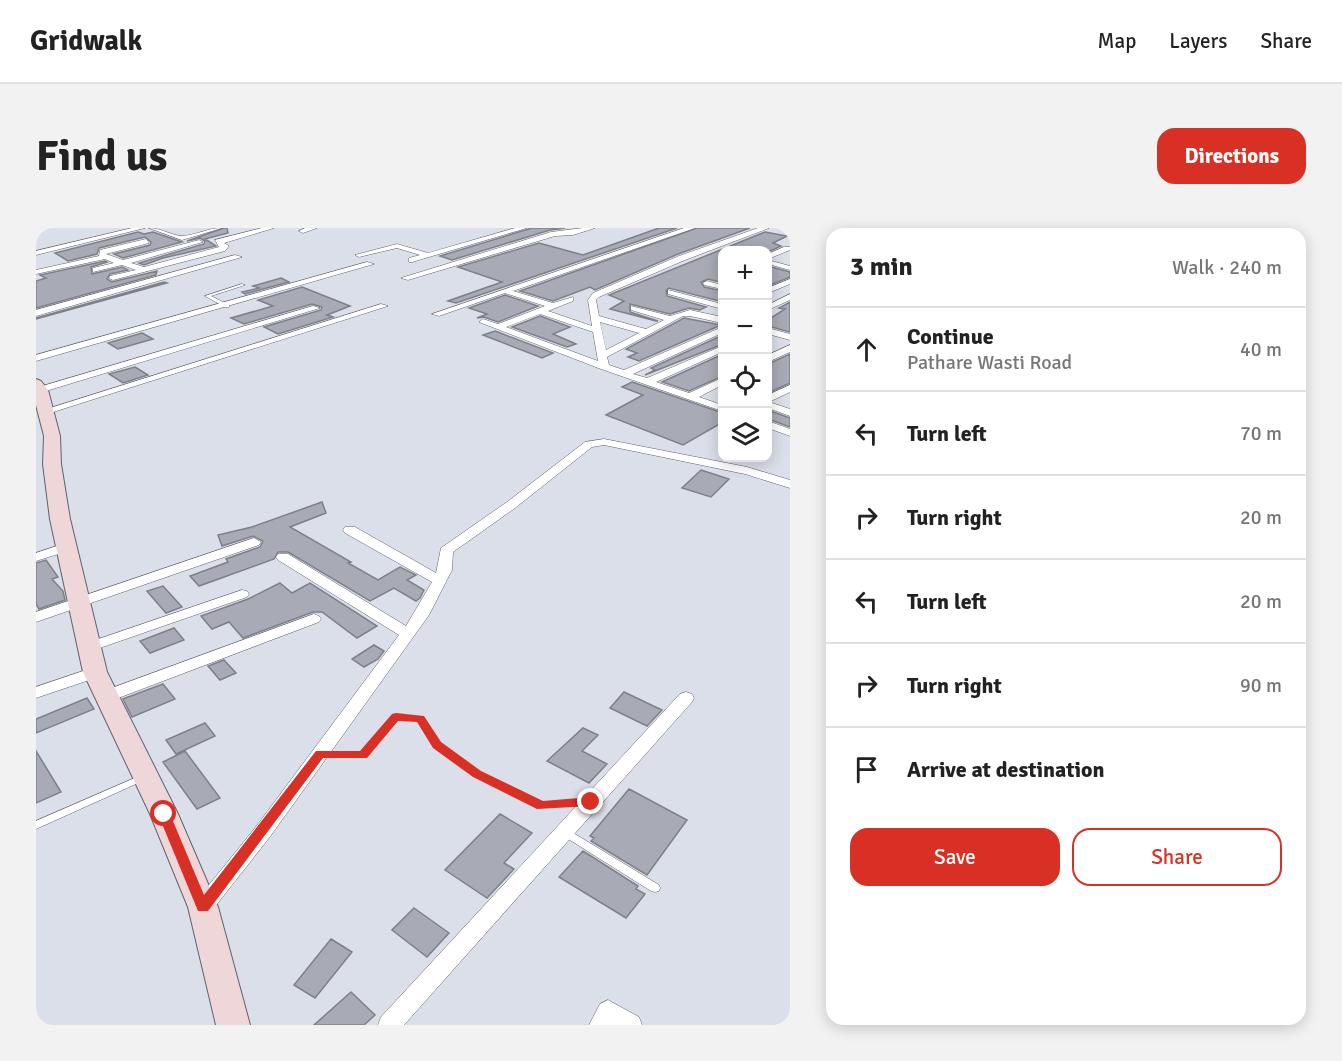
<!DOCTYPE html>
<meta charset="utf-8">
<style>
:root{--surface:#fff;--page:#f2f2f2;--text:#222;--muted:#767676;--line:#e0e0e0;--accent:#d93025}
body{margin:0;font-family:Signika,sans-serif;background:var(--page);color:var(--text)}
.controls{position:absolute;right:18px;top:18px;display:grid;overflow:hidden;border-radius:12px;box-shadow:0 3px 15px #0003}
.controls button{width:54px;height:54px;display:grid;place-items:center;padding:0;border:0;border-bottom:2px solid var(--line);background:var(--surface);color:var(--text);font:30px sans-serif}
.stop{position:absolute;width:18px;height:18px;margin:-14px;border:4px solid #d93025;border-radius:50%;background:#fff}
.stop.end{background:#d93025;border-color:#fff;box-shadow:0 2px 6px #0008}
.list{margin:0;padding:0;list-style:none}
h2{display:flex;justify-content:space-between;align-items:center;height:78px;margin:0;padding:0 24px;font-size:26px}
h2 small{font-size:20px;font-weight:400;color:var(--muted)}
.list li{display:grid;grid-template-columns:39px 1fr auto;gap:18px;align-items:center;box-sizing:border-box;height:84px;padding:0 24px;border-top:2px solid var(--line)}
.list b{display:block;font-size:22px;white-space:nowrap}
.list p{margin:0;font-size:20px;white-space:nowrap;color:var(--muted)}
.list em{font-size:20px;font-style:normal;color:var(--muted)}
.actions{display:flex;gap:12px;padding:18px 24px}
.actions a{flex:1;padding:14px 0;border:2px solid var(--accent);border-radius:18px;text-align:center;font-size:21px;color:var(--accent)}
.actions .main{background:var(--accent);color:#fff}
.icon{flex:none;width:33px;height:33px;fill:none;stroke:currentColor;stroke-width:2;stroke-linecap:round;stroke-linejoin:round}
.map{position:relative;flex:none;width:754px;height:797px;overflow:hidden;border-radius:18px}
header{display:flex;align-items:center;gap:36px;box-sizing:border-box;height:84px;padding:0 30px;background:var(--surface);border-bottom:2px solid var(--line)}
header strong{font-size:28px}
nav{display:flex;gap:33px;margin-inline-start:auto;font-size:21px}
.intro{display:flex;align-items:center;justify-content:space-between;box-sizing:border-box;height:144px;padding:0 36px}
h1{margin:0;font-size:42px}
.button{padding:15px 27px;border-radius:18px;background:var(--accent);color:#fff;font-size:21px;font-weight:700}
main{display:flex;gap:36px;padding:0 36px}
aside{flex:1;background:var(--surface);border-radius:18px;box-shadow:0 3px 15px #0003}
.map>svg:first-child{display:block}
.building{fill:#a8abb5;stroke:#7d8089;stroke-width:1.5}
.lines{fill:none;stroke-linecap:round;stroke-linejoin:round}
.lane-casing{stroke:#5f626b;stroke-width:1}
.street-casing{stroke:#5f626b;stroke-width:1}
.secondary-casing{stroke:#5f626b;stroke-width:2}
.path-far1{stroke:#9a9da5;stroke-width:3;stroke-dasharray:4.5 3;stroke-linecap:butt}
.path{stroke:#9a9da5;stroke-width:4;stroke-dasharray:6 4;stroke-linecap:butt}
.lane{fill:#fff;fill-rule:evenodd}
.street{fill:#fff;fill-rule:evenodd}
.secondary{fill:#efd6d8;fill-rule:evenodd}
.route{fill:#d93025}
</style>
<header>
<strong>Gridwalk</strong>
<nav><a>Map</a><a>Layers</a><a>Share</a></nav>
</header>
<div class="intro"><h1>Find us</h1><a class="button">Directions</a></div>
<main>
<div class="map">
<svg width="754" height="797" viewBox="0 0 754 797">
<rect width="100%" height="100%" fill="#dbdfe9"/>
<path class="building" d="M188,0H191L192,5L169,11L180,18L127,30L108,37L103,35L168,16L169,13L164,10L151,13Z
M496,0H529L514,2L416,32L404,28Z
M623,0H641L420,75L412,73L466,54L422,39L503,15L547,27Z
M661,0H714L642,26L559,62L554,59L517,73L484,63Z
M102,4L108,6L117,4L146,14L87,30L78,26L114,17L115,14L109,9L63,20L61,26L32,33L19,25Z
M729,4L751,8L737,15L745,18L732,24L687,22V55L672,51L665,54L668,59L687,63V71L683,73L633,60L630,62L631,68L670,79L664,82L653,80L634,86L594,76V84L622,93H620L574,81L588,73L573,67Z
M69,33L71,34L55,39L56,46L86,39L92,42L74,46L71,51L76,54L121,43L120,47L0,80V53L10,50L4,47Z
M732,38L754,44V49L732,58Z
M245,50L253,54L209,66L206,64L223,60L217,58Z
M128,54L131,55L0,91V90Z
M266,59L314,78L291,87L297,89L242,106L228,99L285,82L286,79L276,76L208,96L195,90L237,78L222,72Z
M469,67L502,78L462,94L448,89L441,90L451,86L433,80Z
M754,74V104L732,98V92L749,81L743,80Z
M504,88L534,99L517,106L540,116L531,119L476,99Z
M648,90L685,97L603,133L592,129L601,125L590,121Z
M459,103L517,125L506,130L447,107Z
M106,105L117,111L82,121L72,115Z
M687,107V116L609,147L619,142L615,140Z
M687,126V148L653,163L626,154Z
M754,126V155L732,165V136Z
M99,139L112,147L87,155L73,146Z
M596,154L687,185V194L647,217L570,187L607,167L586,159Z
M732,182L754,190V199L732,191Z
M665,242L693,251L675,269L646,260Z
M286,274L290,285L254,299L315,334L312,335L342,352L364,339L380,347L371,352L388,362L384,370L380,373L358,360L334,373L252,324H242L238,331L163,358L154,348L192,334L190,331L224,319L227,313L217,308L186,318L182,307L216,299Z
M10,332L22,349L16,351L27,363L29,372L3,381L0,376V335Z
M244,355L256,365L274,355L341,398L321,410L286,384H277L207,410L193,394L176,401L165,388L212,371Z
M127,358L146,379L130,385L111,363Z
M138,400L148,412L114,425L104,413Z
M338,417L348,423L342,431L328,439L316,431Z
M188,432L200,445L184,452L172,438Z
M127,456L139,471L96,489L87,471Z
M588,464L626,482L611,498L574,480Z
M51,470L58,481L0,505V491Z
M169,495L179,508L140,526L130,512Z
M547,500L562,507L546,523L571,536L553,555L511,533Z
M0,523L25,564L0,575Z
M149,523L184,570L161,581L127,534Z
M593,561L651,592L611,647L555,613L558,610L554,608Z
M464,586L496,605L468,635L478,641L451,670L409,642Z
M547,623L602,658L600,661L609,666L590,690L523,649Z
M378,680L413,705L391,729L356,702Z
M295,711L316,724L279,770L258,757Z
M315,764L339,787L328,797H278Z"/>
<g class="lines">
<defs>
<path id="lane" d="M206,56L209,57L175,68L193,77V79H189L169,68Z
M108,546L111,547L112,549L111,551L0,601V593Z
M529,600L623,657L624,660L623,663L619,664L615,663L526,607L524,604L526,601Z"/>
<path id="street" d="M96,0H109L0,27V23Z
M113,0C125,0 136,8 147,8C160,7 172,0 186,0L146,12Z
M226,0H238L188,15L193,18L189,23L77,52L73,50L74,48L100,42L86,37L57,44V40L78,35L69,31L0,46V42L63,28L64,22L110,11L113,15L70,26L87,32L163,12L167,14L95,35L108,39L183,19L179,12Z
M269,0H281L267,5L263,3Z
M479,0H491L376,34H373V30L384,27L361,20L323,29L319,27L361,16L392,25Z
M547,0H559L537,7L519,8L372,52L365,50L515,4Z
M648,0H659L477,63L517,75L537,69V73L512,83L556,98L552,72L557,65L643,28L722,0H733L649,32L563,69L560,72L563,88L610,101L628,92L595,82V78L634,88L654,82L686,89V95L654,88H647L571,129L573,137L588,142L686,99V105L597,146L611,150L686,118V124L620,154L653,165L686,150V157L663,169L686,177V183L565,141L443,94L447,91L462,96L509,78L469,65L403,88L396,86ZM504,86L557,104L562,133L470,99ZM564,94L603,105L570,122Z
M748,19H754V22L732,31V26Z
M199,27L206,29L0,88V82Z
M732,32L754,38V42L732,36Z
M331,34L338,36L0,133V127Z
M754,51V56L732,65V60Z
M671,53L686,57V61L668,57L667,55Z
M632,62L686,76V81L632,66Z
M754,66V72L732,82V77Z
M345,76L352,78L14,185H6L5,183Z
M277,78L284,80L0,166V160Z
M732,100L754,106V112L732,106Z
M754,117V124L732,134V127Z
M754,157V164L733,174L754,181V188L732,180V167Z
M732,193L754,201V208L732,200Z
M568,211L711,239L754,252V260L709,246L568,217L556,219L479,280L417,324L416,342L393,387L233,610L174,685L167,688L160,685L157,679L160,673L219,600L363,407L242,332L240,329L242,326H252L370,398L396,354L309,305L307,302L309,299H319L400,345L405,320L471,274L549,214Z
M218,310L225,314L223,317L0,394V384Z
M30,315L37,319L35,322L0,333V325Z
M206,362L211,363L213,366L211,369L58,422L53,424L45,419L48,416Z
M278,386L283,388L285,391L283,394L77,472H65L63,468L65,464Z
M59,439L65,440L67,444L65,448L0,470V459Z
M650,464L656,466L658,470L656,474L368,797H342L345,789L644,466Z
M572,772L603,789L606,797H553L564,776Z"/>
<path id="secondary" d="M0,151L5,153L12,162L24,208L25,236L34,291L71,444L142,586L182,679L214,797H180L152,679L114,586L47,444L14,291L7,236L8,208L0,177Z"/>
</defs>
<use href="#lane" class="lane-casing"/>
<use href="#street" class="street-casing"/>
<use href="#secondary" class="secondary-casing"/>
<path class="path-far1" d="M301,527H327L360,489L384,490L401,517L441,546L462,556"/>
<path class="path" d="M459,555L505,578L532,576"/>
<use href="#lane" class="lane"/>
<use href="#street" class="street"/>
<use href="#secondary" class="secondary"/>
</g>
<path class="route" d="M360,485L388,488L405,514L445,543L507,573L555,569L561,574L555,578L501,581L437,549L397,520L381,494L362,493L331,530H287L172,683H162L122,586L124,582L128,581L134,586L168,667L280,523H324L356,486Z"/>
</svg>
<div class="controls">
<button>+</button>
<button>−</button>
<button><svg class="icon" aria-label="locate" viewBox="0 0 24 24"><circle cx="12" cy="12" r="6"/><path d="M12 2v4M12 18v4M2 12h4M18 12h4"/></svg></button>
<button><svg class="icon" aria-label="layers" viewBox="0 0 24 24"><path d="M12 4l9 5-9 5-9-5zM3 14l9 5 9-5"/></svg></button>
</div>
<div class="stop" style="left:128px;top:586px"></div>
<div class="stop end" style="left:555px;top:574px"></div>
</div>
<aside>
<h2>3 min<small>Walk · 240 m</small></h2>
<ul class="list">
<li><svg class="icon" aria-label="ahead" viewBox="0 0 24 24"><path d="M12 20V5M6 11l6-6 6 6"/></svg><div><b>Continue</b><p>Pathare Wasti Road</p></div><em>40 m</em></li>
<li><svg class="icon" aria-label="left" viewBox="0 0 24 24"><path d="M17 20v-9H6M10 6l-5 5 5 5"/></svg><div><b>Turn left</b></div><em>70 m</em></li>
<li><svg class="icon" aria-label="right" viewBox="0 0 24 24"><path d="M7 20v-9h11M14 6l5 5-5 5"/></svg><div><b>Turn right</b></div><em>20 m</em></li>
<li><svg class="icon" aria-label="left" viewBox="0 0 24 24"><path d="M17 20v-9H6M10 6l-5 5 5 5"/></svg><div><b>Turn left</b></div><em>20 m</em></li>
<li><svg class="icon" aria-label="right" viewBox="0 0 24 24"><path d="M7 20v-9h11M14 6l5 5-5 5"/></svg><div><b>Turn right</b></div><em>90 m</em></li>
<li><svg class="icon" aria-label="arrive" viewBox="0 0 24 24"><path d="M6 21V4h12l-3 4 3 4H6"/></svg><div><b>Arrive at destination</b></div></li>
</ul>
<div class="actions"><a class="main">Save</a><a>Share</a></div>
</aside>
</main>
